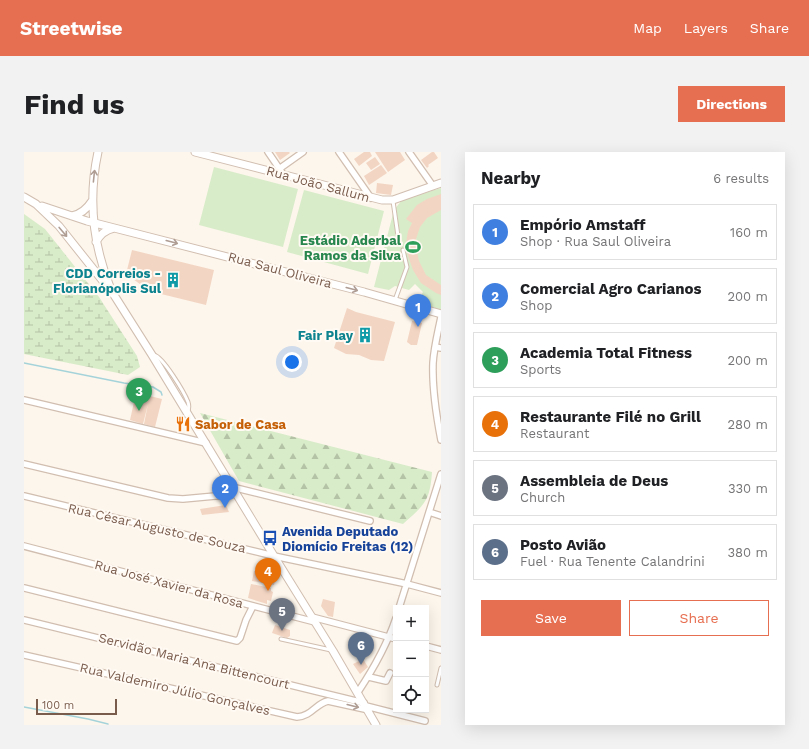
<!DOCTYPE html>
<meta charset="utf-8">
<style>
:root{--surface:#fff;--page:#f2f2f2;--text:#202124;--muted:#757577;--line:#e0e0e0;--accent:#e76f51}
body{margin:0;font-family:"Work Sans",sans-serif;background:var(--page);color:var(--text)}
.controls{position:absolute;right:12px;bottom:12px;display:grid;overflow:hidden;border-radius:0px;box-shadow:0 4px 16px #0002}
.controls button{width:36px;height:36px;display:grid;place-items:center;padding:0;border:0;border-bottom:1px solid var(--line);background:var(--surface);color:var(--text);font:20px sans-serif}
.scale{position:absolute;left:12px;bottom:10px;width:81px;box-sizing:border-box;padding-left:4px;border:2px solid #7a5c4d;border-top:0;font-size:11px;line-height:14px;white-space:nowrap;color:#7a5c4d;-webkit-text-stroke:3px #fffaf3;paint-order:stroke}
.you{position:absolute;left:268px;top:210px;width:14px;height:14px;margin:-10px;border:3px solid #fff;border-radius:50%;background:#1a73e8;box-shadow:0 0 0 6px #1a73e833}
.badge{display:grid;place-items:center;width:26px;height:26px;border-radius:50%;background:var(--accent);color:#fff;font-size:13px;font-weight:700}
.pin{position:absolute;translate:-50% -33px;filter:drop-shadow(0 1px 2px #0008)}
.pin::after{content:'';position:absolute;top:21px;width:14px;height:12px;background:inherit;clip-path:polygon(0 0,100% 0,50% 100%)}
.list{margin:0;padding:0;list-style:none}
h2{display:flex;justify-content:space-between;align-items:center;height:52px;margin:0;padding:0 16px;font-size:17px}
h2 small{font-size:13px;font-weight:400;color:var(--muted)}
.list li{display:grid;grid-template-columns:26px 1fr auto;gap:12px;align-items:center;box-sizing:border-box;height:56px;margin:0 8px 8px;padding:0 8px;border:1px solid var(--line);border-radius:0px}
.list b{display:block;font-size:15px;white-space:nowrap}
.list p{margin:0;font-size:13px;white-space:nowrap;color:var(--muted)}
.list em{font-size:13px;font-style:normal;color:var(--muted)}
.actions{display:flex;gap:8px;padding:12px 16px}
.actions a{flex:1;padding:9px 0;border:1px solid var(--accent);border-radius:0px;text-align:center;font-size:14px;color:var(--accent)}
.actions .main{background:var(--accent);color:#fff}
.icon{flex:none;width:22px;height:22px;fill:none;stroke:currentColor;stroke-width:2;stroke-linecap:round;stroke-linejoin:round}
.map{position:relative;flex:none;width:417px;height:573px;overflow:hidden;border-radius:0px}
header{display:flex;align-items:center;gap:24px;box-sizing:border-box;height:56px;padding:0 20px;background:var(--accent);color:#fff}
header strong{font-size:19px}
nav{display:flex;gap:22px;margin-inline-start:auto;font-size:14px}
.intro{display:flex;align-items:center;justify-content:space-between;box-sizing:border-box;height:96px;padding:0 24px}
h1{margin:0;font-size:28px}
.button{padding:10px 18px;border-radius:0px;background:var(--accent);color:#fff;font-size:14px;font-weight:700}
main{display:flex;gap:24px;padding:0 24px}
aside{flex:1;background:var(--surface);border-radius:0px;box-shadow:0 4px 16px #0002}
.map>svg:first-child{display:block}
.forest{fill:url(#forest-firs)}
.wetland{fill:url(#wetland-marsh)}
.pitch{fill:#d8ecc9}
.lines{fill:none;stroke-linecap:round;stroke-linejoin:round}
.stream{stroke:#a5d3da;stroke-width:1.5}
.building{fill:#f3d5c3}
.service-casing{stroke:#d1beb0;stroke-width:5}
.minor-casing{stroke:#d1beb0;stroke-width:8}
.tertiary-casing{stroke:#d1beb0;stroke-width:9}
.service{stroke:#fff;stroke-width:3}
.minor{stroke:#fff;stroke-width:5.5}
.tertiary{stroke:#fff;stroke-width:7}
.oneway{stroke:#af9d94}
.labels{text-anchor:middle;dominant-baseline:central;stroke-width:4;stroke-linejoin:round;paint-order:stroke}
.street-label{font-size:13px;fill:#7a5c4d;stroke:#fffaf3}
.leisure-label{font-size:13px;font-weight:bold;fill:#27864d;stroke:#fffaf3;text-anchor:end}
.culture-label{font-size:13px;font-weight:bold;fill:#0d838f;stroke:#fffaf3;text-anchor:end}
.food-label{font-size:13px;font-weight:bold;fill:#c56008;stroke:#fffaf3;text-anchor:start}
.transit-label{font-size:13px;font-weight:bold;fill:#164399;stroke:#fffaf3;text-anchor:start}
</style>
<header>
<strong>Streetwise</strong>
<nav><a>Map</a><a>Layers</a><a>Share</a></nav>
</header>
<div class="intro"><h1>Find us</h1><a class="button">Directions</a></div>
<main>
<div class="map">
<svg width="417" height="573" viewBox="0 0 417 573">
<defs>
<pattern id="forest-firs" width="22" height="20" patternUnits="userSpaceOnUse"><rect width="22" height="20" fill="#d8ecc9"/><path d="M5 1l3.5 6h-7zM16 11l3.5 6h-7z" fill="#b4c2a5"/></pattern>
<pattern id="wetland-marsh" width="20" height="14" patternUnits="userSpaceOnUse"><rect width="20" height="14" fill="#d8ecc9"/><path d="M1 5h8M5 5V1M11 12h8M15 12V8" fill="none" stroke="#b4c2a5"/></pattern>
</defs>
<rect width="100%" height="100%" fill="#fdf6ec"/>
<path class="forest" d="M176,261L408,320C406,350 400,353 379,372L215,329Z"/>
<path class="wetland" d="M0,62L21,77L75,145L113,204L116,215L104,223L0,202Z"/>
<path class="pitch" d="M190,15L274,37L259,95L175,73Z
M417,36V158L400,152L396,146L399,140L391,132L385,138L371,134L365,138L350,135L370,58L378,48Z
M280,38L360,59L344,122L263,100Z"/>
<g class="lines">
<path class="stream" d="M0,211L100,231L129,235L137,240L138,243
M0,555L64,567L84,572"/>
</g>
<path class="building" d="M251,0H265L266,1L256,8Z
M340,0H346L348,4L335,14L330,7Z
M351,0H376L381,8L364,20Z
M408,0H410L414,6L404,13L405,14L403,16L397,8Z
M351,5L356,12L347,18L342,11Z
M357,13L363,21L345,33L340,24Z
M353,31L369,33L367,43L352,41Z
M417,42V58L403,66L396,75L391,90L395,109L402,123L417,133V143L412,141L397,131L389,118L384,104L382,91L384,79L388,71L382,67L393,53L403,47Z
M108,98L190,118L182,153L133,141L128,136L120,135L102,122Z
M323,156L332,160L371,170L360,209L347,208L335,203L322,202L310,196Z
M388,169L398,171L393,193H387L383,190Z
M114,241L138,247L131,275L120,272L124,252L119,272L106,268L110,250L112,249Z
M202,353L205,360L178,363L176,357Z
M230,419L252,423L250,433L228,429Z
M227,432L247,436V439L249,440L247,449L243,448V452L224,446Z
M299,447L311,450L309,465L304,464L297,454Z
M251,473L266,478V484L263,486L248,481Z
M339,507L344,515L336,522L329,512Z"/>
<g class="lines">
<defs>
<path id="service" d="M369,49L375,91
M371,148L383,115L379,98
M130,203C139,205 160,240 164,250C165,253 165,256 164,259
M257,487L307,498
M413,533L417,516"/>
<path id="minor" d="M244,0L257,19
M315,0L347,46
M385,0L409,34
M255,17L279,0
M417,165C414,180 410,195 409,211C408,237 412,262 417,288
M411,195L417,196
M0,248L182,291
M0,312L144,346L159,347L213,342
M208,335L346,369
M0,344L250,404L383,432L417,441
M405,360L417,364
M0,394L291,470
M0,436L213,489L216,486L222,468L229,454
M375,456L417,322
M288,465L372,487
M0,468L340,551
M402,494L417,498
M0,503L273,565C288,564 291,552 304,549L345,558
M345,525L362,529L366,521
M334,540C350,516 363,493 372,466
M342,554L401,569"/>
<path id="tertiary" d="M74,0C64,46 69,92 86,135
M171,0L358,48H369L417,31
M0,45L12,52L35,74L90,143L128,203L250,404L309,499L352,573
M18,54L63,69L340,140L417,162
M48,64C57,62 63,57 68,49
M72,90C76,82 81,78 90,76"/>
</defs>
<use href="#service" class="service-casing"/>
<use href="#minor" class="minor-casing"/>
<use href="#tertiary" class="tertiary-casing"/>
<use href="#service" class="service"/>
<use href="#minor" class="minor"/>
<use href="#tertiary" class="tertiary"/>
</g>
<defs><path id="oneway-shaft" d="M-6 0H5M1.5-3L5.5 0L1.5 3" fill="none" stroke-width="1.6" stroke-linecap="round" stroke-linejoin="round"/></defs>
<g class="oneway">
<use href="#oneway-shaft" transform="translate(70 24) rotate(-84)"/>
<use href="#oneway-shaft" transform="translate(39 80) rotate(50)"/>
<use href="#oneway-shaft" transform="translate(148 90) rotate(15)"/>
<use href="#oneway-shaft" transform="translate(328 137) rotate(15)"/>
<use href="#oneway-shaft" transform="translate(329 554) rotate(14)"/>
</g>
<defs>
<symbol id="stadium-bare" viewBox="-9 -9 18 18"><path d="M0-5a6.5 5 0 1 0 0 10a6.5 5 0 1 0 0-10ZM-3.5-1.8h7v3.6h-7Z" fill="#2e9e5b" stroke="#fffaf3" stroke-width="2.5" paint-order="stroke"/></symbol>
<symbol id="building-bare" viewBox="-9 -9 18 18"><path d="M-4-6H4V6H1V3H-1V6H-4ZM-2.5-4.3h1.7v1.8h-1.7ZM.8-4.3h1.7v1.8H.8ZM-2.5-1h1.7V.8h-1.7ZM.8-1h1.7V.8H.8Z" fill="#0f9aa8" stroke="#fffaf3" stroke-width="2.5" paint-order="stroke"/></symbol>
<symbol id="restaurant-bare" viewBox="-9 -9 18 18"><path d="M-5-6h1v4h1v-4h1v4h1v-4h1v5L-1.5 .5V6h-2V.5L-5-1ZM5-6V6H3V1.5H1.5Q1.5-4 5-6Z" fill="#e8710a" stroke="#fffaf3" stroke-width="2.5" paint-order="stroke"/></symbol>
<symbol id="bus-bare" viewBox="-9 -9 18 18"><path d="M-5-6H5V4H4V6H2V4H-2V6H-4V4H-5ZM-3.5-4V0h7V-4ZM-3.5 1.2v1.5H-2V1.2ZM2 1.2v1.5H3.5V1.2Z" fill="#1a4fb4" stroke="#fffaf3" stroke-width="2.5" paint-order="stroke"/></symbol>
</defs>
<g fill-rule="evenodd">
<use href="#stadium-bare" x="378" y="84" width="22" height="22"/>
<use href="#building-bare" x="138" y="117" width="22" height="22"/>
<use href="#building-bare" x="330" y="172" width="22" height="22"/>
<use href="#restaurant-bare" x="148" y="261" width="22" height="22"/>
<use href="#bus-bare" x="235" y="375" width="22" height="22"/>
</g>
<g class="labels">
<g class="street-label">
<text transform="translate(294 32) rotate(15)">Rua João Sallum</text>
<text transform="translate(256 118) rotate(15)">Rua Saul Oliveira</text>
<text transform="translate(133 376) rotate(13)">Rua César Augusto de Souza</text>
<text transform="translate(145 432) rotate(15)">Rua José Xavier da Rosa</text>
<text transform="translate(170 509) rotate(14)">Servidão Maria Ana Bittencourt</text>
<text transform="translate(151 537) rotate(13)">Rua Valdemiro Júlio Gonçalves</text>
</g>
<g class="leisure-label">
<text x="377" y="88">Estádio Aderbal<tspan x="377" dy="15">Ramos da Silva</tspan></text>
</g>
<g class="culture-label">
<text x="137" y="121">CDD Correios -<tspan x="137" dy="15">Florianópolis Sul</tspan></text>
<text x="329" y="183">Fair Play</text>
</g>
<g class="food-label">
<text x="171" y="272">Sabor de Casa</text>
</g>
<g class="transit-label">
<text x="258" y="379">Avenida Deputado<tspan x="258" dy="15">Diomício Freitas (12)</tspan></text>
</g>
</g>
</svg>
<div class="controls">
<button>+</button>
<button>−</button>
<button><svg class="icon" aria-label="locate" viewBox="0 0 24 24"><circle cx="12" cy="12" r="6"/><path d="M12 2v4M12 18v4M2 12h4M18 12h4"/></svg></button>
</div>
<div class="scale">100 m</div>
<div class="you"></div>
<div class="pin badge" style="left:394px;top:175px;background:#3f7fe0">1</div>
<div class="pin badge" style="left:201px;top:356px;background:#3f7fe0">2</div>
<div class="pin badge" style="left:115px;top:259px;background:#2e9e5b">3</div>
<div class="pin badge" style="left:244px;top:439px;background:#e8710a">4</div>
<div class="pin badge" style="left:258px;top:479px;background:#6b7280">5</div>
<div class="pin badge" style="left:337px;top:513px;background:#5c6f8a">6</div>
</div>
<aside>
<h2>Nearby<small>6 results</small></h2>
<ul class="list">
<li><span class="badge" style="background:#3f7fe0">1</span><div><b>Empório Amstaff</b><p>Shop · Rua Saul Oliveira</p></div><em>160 m</em></li>
<li><span class="badge" style="background:#3f7fe0">2</span><div><b>Comercial Agro Carianos</b><p>Shop</p></div><em>200 m</em></li>
<li><span class="badge" style="background:#2e9e5b">3</span><div><b>Academia Total Fitness</b><p>Sports</p></div><em>200 m</em></li>
<li><span class="badge" style="background:#e8710a">4</span><div><b>Restaurante Filé no Grill</b><p>Restaurant</p></div><em>280 m</em></li>
<li><span class="badge" style="background:#6b7280">5</span><div><b>Assembleia de Deus</b><p>Church</p></div><em>330 m</em></li>
<li><span class="badge" style="background:#5c6f8a">6</span><div><b>Posto Avião</b><p>Fuel · Rua Tenente Calandrini</p></div><em>380 m</em></li>
</ul>
<div class="actions"><a class="main">Save</a><a>Share</a></div>
</aside>
</main>
